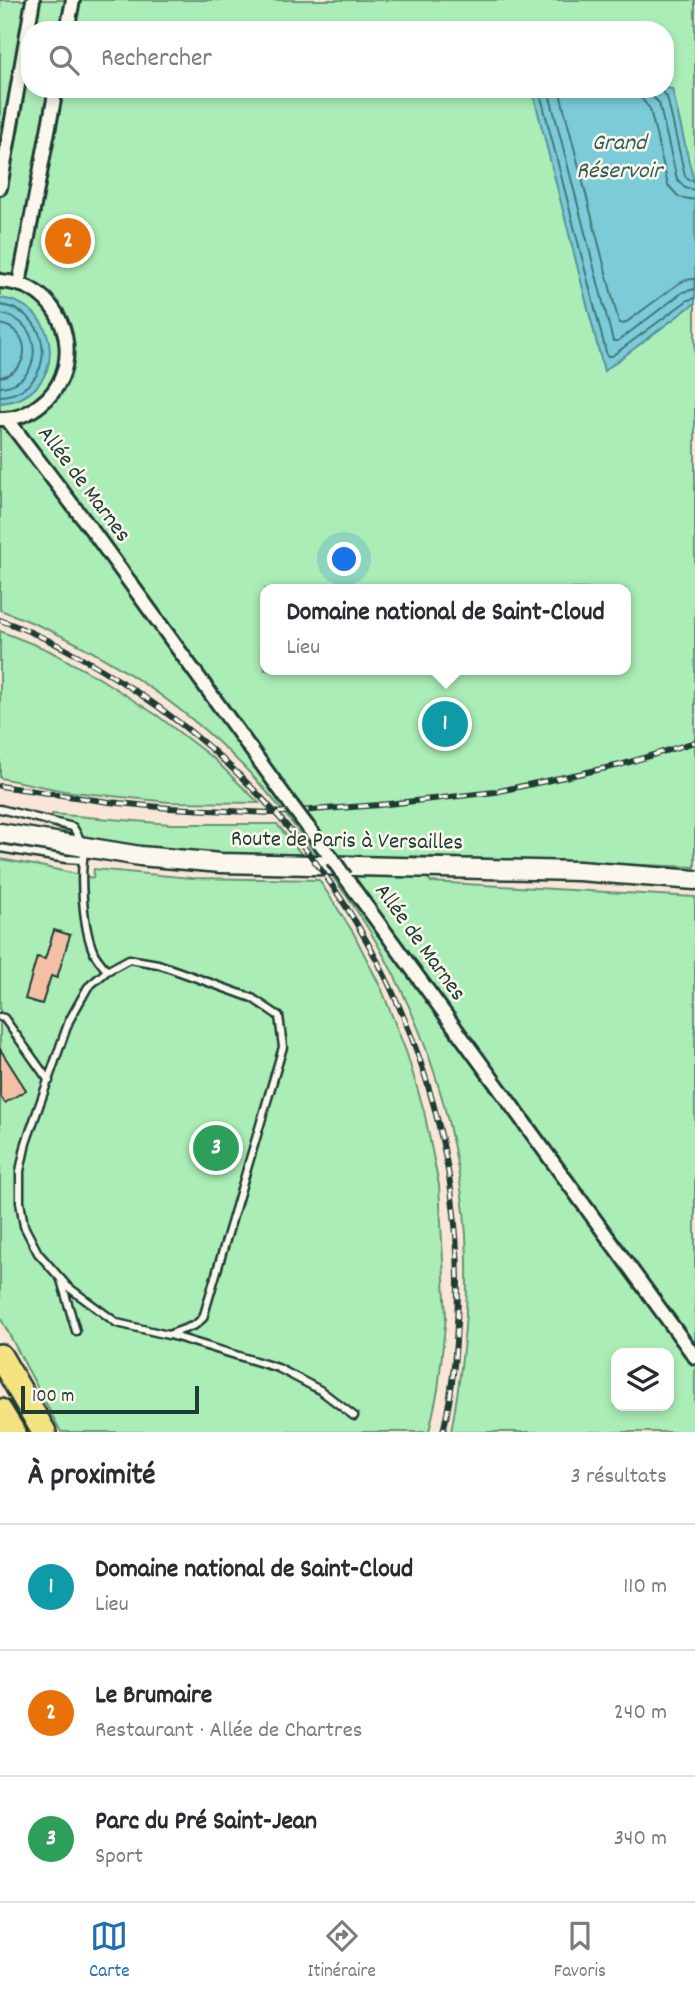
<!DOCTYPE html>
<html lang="fr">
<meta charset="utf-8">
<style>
:root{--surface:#fff;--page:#f2f2f3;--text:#2b2b33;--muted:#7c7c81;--line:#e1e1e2;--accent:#1f6fb2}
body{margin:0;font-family:Dekko,sans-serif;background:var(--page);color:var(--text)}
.controls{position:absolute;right:21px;bottom:21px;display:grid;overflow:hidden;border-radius:14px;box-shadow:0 4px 10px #0003}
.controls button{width:63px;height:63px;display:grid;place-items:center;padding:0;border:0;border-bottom:2px solid var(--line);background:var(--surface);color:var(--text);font:35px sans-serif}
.scale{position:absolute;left:21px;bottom:18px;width:178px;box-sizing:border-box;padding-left:7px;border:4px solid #1f3d34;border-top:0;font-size:19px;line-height:24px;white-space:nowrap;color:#1f3d34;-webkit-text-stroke:5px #fbf7ec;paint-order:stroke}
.you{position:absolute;left:345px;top:560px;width:24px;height:24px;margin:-18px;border:5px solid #fff;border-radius:50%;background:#1a73e8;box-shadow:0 0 0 10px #1a73e833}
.badge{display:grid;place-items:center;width:46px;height:46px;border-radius:50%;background:var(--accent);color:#fff;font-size:23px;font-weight:700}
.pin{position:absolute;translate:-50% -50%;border:4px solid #fff;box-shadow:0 2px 7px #0006}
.popup{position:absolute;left:260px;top:584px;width:371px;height:91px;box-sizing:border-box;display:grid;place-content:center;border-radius:14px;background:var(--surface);filter:drop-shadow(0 2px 5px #0005);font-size:23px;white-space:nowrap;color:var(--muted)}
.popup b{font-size:26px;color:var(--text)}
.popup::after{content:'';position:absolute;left:50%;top:100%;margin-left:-14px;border:14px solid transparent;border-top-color:var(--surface)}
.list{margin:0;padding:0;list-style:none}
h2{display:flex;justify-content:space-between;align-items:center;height:91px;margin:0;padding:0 28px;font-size:30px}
h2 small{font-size:23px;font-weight:400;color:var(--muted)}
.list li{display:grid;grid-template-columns:46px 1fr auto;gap:21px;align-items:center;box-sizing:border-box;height:126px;padding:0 28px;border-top:2px solid var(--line)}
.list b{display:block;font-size:26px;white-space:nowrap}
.list p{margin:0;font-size:23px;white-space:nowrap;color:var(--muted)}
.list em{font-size:23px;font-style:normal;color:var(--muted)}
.icon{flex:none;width:38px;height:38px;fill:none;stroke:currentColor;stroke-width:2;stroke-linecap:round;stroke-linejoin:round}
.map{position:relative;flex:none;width:695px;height:1432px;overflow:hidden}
.search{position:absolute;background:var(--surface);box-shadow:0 4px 10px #0003;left:21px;right:21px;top:21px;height:77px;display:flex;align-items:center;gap:18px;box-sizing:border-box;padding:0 24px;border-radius:28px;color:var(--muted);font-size:26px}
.sheet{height:469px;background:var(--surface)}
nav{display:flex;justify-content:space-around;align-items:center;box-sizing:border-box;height:98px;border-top:2px solid var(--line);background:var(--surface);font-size:19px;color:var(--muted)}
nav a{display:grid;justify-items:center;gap:4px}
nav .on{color:var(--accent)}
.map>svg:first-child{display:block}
.green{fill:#abedb6;stroke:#659575;stroke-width:2;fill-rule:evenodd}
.water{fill:#7ccbd9;stroke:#579297;stroke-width:2}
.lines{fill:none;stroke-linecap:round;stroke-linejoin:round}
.shore{stroke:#447676;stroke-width:2}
.building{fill:#f4c0a5;stroke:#1f3d34;stroke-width:2}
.service-casing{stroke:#1f3d34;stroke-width:11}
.minor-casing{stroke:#1f3d34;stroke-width:18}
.secondary-casing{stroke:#1f3d34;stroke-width:23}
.motorway-casing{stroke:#1f3d34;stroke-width:28}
.service{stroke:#fbf7ec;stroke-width:6}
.minor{stroke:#fbf7ec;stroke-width:12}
.secondary{stroke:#fbf7ec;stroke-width:18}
.motorway{stroke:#f5e382;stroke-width:23}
.rail-casing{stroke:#1f3d34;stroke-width:6}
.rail{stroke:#fbf7ec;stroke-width:3.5;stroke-dasharray:10;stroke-linecap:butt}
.minor-bridge-casing{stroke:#1f3d34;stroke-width:18;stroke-linecap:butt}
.minor-bridge{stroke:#fbf7ec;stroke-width:12}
.labels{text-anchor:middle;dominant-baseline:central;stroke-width:5;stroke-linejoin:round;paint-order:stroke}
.street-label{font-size:23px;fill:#1f3d34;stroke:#fbf7ec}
.water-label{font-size:24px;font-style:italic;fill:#36605d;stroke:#fbf7ec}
</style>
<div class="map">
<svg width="695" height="1432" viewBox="0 0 695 1432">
<rect width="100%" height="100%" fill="#f9e6d7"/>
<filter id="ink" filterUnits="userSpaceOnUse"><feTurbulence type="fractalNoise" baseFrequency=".0143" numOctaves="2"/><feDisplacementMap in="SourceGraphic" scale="14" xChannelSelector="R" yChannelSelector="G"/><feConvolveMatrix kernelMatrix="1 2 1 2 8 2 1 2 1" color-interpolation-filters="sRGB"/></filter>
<g filter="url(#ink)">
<path class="green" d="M0,0H695V867L412,856L431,882L695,897V1432H451C465,1354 473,1274 462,1196C451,1112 424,1029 384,956C365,920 341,887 316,855C295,826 272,796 246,769C178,699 92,643 0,610ZM30,30H665V89H30ZM265,589H625V670H265ZM616,1353H669V1406H616Z
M0,631L48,650L99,678L158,716L214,759L259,803L169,802L64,791L0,778Z
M52,814L170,824H277L303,856L187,854L94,843L53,827Z
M0,859L45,867L93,878L94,869L191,878L319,880L353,932L382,990L407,1054L424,1111L439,1185L446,1317L438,1390L429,1432H61L0,1317Z"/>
<path class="water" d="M665,88L672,89L695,187V303L604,371L532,89Z
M0,298C67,306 66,399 0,403Z"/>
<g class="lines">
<path class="shore" d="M539,89L607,356H612L688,300L695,298
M548,89L613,341H618L683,292L695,289
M559,89L619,323L624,324L678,284L685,280L695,279
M639,89L642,99L650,109L668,185L679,197L695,200
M650,89L652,96L659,103L677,179L685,188L695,190
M659,89L667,97L685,176L689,180L695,181
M0,305C57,312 57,392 0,396
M0,314C45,319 45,384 0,387
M0,324C32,330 32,371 0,377"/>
</g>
<path class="building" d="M67,222L87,236L69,260L50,247Z
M54,930L70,935L57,978L51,976L42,1004L25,999L37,957L45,959Z
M0,1049L26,1090L5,1103L0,1095Z"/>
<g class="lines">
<defs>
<path id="service" d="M0,809L73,827L85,848C79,874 83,929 94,953C97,959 103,965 107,971
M0,848L66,859L82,860
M129,959L158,964L252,998L279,1016L283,1047L203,1318L195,1325L168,1335L117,1323L68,1287L38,1253L24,1226L20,1202V1171L26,1143L69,1021L88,987L107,971Z
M0,1017L4,1018L49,1081
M61,1280L76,1331
M170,1335L278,1368L320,1390L354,1416"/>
<path id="minor" d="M67,30L73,0
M0,188L33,0
M0,281C11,282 22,284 31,289C74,313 79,375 41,404C30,413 15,420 1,419
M19,284L56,89
M7,419L94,533L292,806
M307,826L333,860
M345,877L695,1357"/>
<path id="secondary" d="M0,833L140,856L221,863L579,871L695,880"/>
<path id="motorway" d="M0,1356L44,1432
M0,1411L13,1432"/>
</defs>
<use href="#service" class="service-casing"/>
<use href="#minor" class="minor-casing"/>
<use href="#secondary" class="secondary-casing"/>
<use href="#motorway" class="motorway-casing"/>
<use href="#service" class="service"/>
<use href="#minor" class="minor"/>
<use href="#secondary" class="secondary"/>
<use href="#motorway" class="motorway"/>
<defs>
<path id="rail" d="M0,620C46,636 90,661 131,688C330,819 455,1041 458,1280C458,1331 455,1382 443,1432
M0,786L109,802L169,808L271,813L379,805L495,792L620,765L695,742"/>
</defs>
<use href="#rail" class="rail-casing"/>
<use href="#rail" class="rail"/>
<defs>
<path id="minor-bridge" d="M292,806L307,826
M333,860L345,877"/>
</defs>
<use href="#minor-bridge" class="minor-bridge-casing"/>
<use href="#minor-bridge" class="minor-bridge"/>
</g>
</g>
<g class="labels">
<g class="street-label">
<text transform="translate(83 485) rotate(53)">Allée de Marnes</text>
<text transform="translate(347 842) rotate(1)">Route de Paris à Versailles</text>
<text transform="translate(419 943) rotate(54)">Allée de Marnes</text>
</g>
<g class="water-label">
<text x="619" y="144">Grand<tspan x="619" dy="28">Réservoir</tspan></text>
</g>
</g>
</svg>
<div class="controls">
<button><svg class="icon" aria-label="layers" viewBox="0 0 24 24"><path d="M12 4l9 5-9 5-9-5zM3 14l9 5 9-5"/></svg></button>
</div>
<div class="scale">100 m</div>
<div class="you"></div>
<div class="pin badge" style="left:445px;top:724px;background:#0f9aa8">1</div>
<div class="popup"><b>Domaine national de Saint-Cloud</b>Lieu</div>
<div class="pin badge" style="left:68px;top:241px;background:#e8710a">2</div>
<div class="pin badge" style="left:216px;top:1148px;background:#2e9e5b">3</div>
<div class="search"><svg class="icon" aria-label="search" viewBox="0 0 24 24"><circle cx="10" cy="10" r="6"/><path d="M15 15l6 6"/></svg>Rechercher</div>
</div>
<section class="sheet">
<h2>À proximité<small>3 résultats</small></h2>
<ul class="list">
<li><span class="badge" style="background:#0f9aa8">1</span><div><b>Domaine national de Saint-Cloud</b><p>Lieu</p></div><em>110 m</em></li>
<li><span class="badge" style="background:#e8710a">2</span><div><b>Le Brumaire</b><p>Restaurant · Allée de Chartres</p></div><em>240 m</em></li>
<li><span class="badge" style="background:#2e9e5b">3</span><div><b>Parc du Pré Saint-Jean</b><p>Sport</p></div><em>340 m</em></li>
</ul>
</section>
<nav>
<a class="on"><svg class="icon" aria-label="map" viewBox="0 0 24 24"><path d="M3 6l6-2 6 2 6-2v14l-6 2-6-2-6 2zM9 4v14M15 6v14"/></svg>Carte</a>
<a><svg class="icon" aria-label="directions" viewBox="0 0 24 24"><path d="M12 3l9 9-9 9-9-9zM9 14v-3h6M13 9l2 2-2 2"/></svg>Itinéraire</a>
<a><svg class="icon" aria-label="saved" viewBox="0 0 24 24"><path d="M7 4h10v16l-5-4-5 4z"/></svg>Favoris</a>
</nav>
